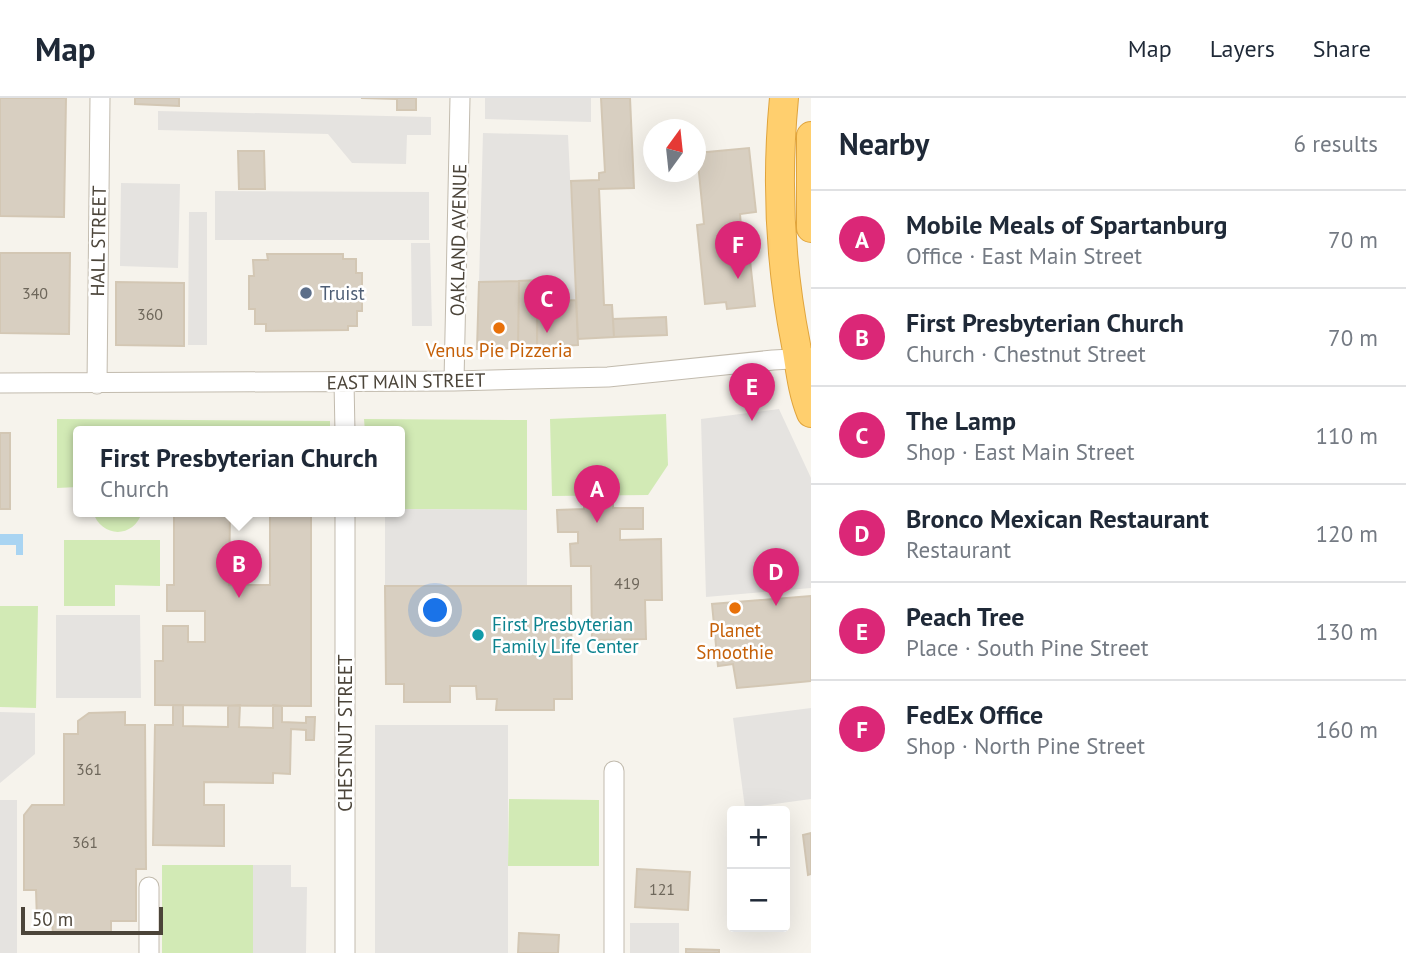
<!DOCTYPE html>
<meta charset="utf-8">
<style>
:root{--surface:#fff;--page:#f2f2f3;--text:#1f2937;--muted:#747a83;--line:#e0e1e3;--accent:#db2777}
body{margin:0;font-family:"PT Sans",sans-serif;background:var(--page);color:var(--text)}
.controls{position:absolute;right:21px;bottom:21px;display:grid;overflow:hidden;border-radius:7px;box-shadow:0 7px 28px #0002}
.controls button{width:63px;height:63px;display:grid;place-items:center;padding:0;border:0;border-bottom:2px solid var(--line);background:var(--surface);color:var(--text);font:35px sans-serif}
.compass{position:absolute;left:643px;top:21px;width:63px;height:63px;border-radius:50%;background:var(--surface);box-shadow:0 7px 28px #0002;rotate:15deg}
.scale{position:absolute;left:21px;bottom:18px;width:142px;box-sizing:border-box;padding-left:7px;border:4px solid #4b4439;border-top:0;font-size:19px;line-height:24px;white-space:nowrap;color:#4b4439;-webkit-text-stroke:5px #fff;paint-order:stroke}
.you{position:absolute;left:436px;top:513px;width:24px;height:24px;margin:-18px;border:5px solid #fff;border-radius:50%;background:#1a73e8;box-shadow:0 0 0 10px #1a73e833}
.badge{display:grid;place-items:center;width:46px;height:46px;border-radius:50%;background:var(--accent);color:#fff;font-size:23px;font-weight:700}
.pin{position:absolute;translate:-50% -58px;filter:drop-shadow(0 2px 4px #0008)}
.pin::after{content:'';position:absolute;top:37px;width:24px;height:21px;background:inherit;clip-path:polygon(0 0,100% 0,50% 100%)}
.popup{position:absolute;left:73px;top:328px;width:332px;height:91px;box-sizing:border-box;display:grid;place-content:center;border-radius:7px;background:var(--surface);filter:drop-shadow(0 2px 5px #0005);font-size:23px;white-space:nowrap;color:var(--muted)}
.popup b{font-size:26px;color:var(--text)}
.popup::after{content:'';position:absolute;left:50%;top:100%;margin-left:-14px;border:14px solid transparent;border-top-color:var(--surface)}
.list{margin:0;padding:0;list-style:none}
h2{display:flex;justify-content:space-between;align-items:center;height:91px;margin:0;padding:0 28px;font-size:30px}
h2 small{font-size:23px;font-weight:400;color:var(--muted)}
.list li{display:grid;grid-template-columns:46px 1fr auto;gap:21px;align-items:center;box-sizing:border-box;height:98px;padding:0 28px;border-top:2px solid var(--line)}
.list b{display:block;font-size:26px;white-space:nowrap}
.list p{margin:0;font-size:23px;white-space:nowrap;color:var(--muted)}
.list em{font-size:23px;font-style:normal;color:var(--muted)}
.map{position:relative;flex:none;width:811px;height:855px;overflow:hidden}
header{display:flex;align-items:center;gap:42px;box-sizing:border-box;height:98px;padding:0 35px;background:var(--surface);border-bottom:2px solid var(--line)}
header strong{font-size:33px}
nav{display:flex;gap:38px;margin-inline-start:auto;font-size:24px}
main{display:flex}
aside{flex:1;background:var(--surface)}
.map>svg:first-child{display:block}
.green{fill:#d2eab5}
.parking{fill:#e5e3e0}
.water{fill:#a9d4f2}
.building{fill:#d8cfc1;stroke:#d3c7b4;stroke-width:2}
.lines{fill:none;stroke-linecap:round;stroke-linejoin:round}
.minor-casing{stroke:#c2bbae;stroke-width:21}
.highway-casing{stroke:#e0a43c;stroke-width:30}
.minor{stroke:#fff;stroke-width:19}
.highway{stroke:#ffcf6e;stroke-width:28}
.service-dot{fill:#5c6f8a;stroke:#fff;stroke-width:2.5}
.food-dot{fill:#e8710a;stroke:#fff;stroke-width:2.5}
.culture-dot{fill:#0f9aa8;stroke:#fff;stroke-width:2.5}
.labels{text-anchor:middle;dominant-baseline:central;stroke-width:5;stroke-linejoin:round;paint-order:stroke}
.number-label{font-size:16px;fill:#6e675b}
.street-label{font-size:19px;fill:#4b4439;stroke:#fff}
.service-label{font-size:19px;fill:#4e5e75;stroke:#fff;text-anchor:start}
.food-label{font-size:19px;fill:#c56008;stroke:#fff}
.culture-label{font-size:19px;fill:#0d838f;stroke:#fff;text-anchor:start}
</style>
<header>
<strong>Map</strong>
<nav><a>Map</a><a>Layers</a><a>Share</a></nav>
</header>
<main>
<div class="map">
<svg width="811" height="855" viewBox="0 0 811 855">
<rect width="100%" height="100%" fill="#f6f3ec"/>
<path class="green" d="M666,316L668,367L648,397L552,398L550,321Z
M57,321L330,323V334H78V389L57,390Z
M364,321L527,322V412L400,411V334H365Z
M93,414H142C134,441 101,440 93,414Z
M64,442H160V488L115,487V508H64Z
M0,508H38L36,610L0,609Z
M509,701L599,702V768H508Z
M162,767H253V855H162Z"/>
<path class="parking" d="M485,0H591V24L485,21Z
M158,13L431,19V37H407L406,66L352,65L328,36L158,32Z
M483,35L568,37L576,202L537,204V182L479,184Z
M121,85L180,86L178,170L120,168Z
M215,93L429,94V142H215Z
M189,114H207V247H188Z
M411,145H430L432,228H412Z
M779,311L811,380V490L706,499L701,321Z
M400,411L527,412V488H385V414H400Z
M56,517H140L141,600H56Z
M811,610V701L745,710L733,620Z
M0,614L35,615V656L0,685Z
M375,627H508V855H375Z
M0,702H17V855H0Z
M253,767H291V789H307L306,855H253Z
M630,825H679V855H630Z"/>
<path class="water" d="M0,436H23V457H16V447H0Z"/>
<path class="building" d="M0,0H66L64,119L0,118Z
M135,0H179V8L135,6Z
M361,0H416V12H397V1Z
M601,0H630L634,90L599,91L604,207H612L614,239L578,241L571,83L599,82V75L605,74Z
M749,50L756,114L740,116L743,153H749L755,208L727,211L726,204L705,206L697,127L704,126L697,55Z
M238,53H264L265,91H239Z
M0,155H70L69,236L0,235Z
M267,156H343V161H356V175H362V213H357V228H348V232L266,233V226H255V211H249V178H254L253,162H268Z
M538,182L537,249L518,250L519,183Z
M519,183L518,250L477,251L479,184Z
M116,184L184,185V248L116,247Z
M576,202L578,247L537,249V204Z
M666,219L667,237L614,239L613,221Z
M0,335H10V411H0Z
M613,397V410H643V431H620V442L661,441L662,502H645L646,541L592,542L591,468H571L570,446L578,445V434H558L557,412L584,411V398Z
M174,414H230L229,487H270V417H311V608L155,607V563H163V528H188V544H205V513H167V487H174Z
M385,488H571L572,601H554V612H496L497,601H477L476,588H450V604H404V586H386Z
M811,498V583L737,590L733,566L718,568L712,506Z
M173,607H183V628L228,629V608L240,607L239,629L273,630V607L282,608V624L306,625V619H315L314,642H306V632L291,631L290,676L273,675V685L204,684V707H224V748L153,747L155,627H173Z
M125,614V627H145L146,771H136V823H111V835L53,836L52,823H37L36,792H24V717L32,707H64V636H78V623L89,615Z
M811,735V776L808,777L803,737Z
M637,771L690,774L688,812L635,809Z
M519,835L559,837L558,855H518Z
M686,851L719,852V855H686Z"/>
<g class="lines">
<defs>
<path id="minor" d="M454,283L460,0
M344,284L345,334
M0,285L454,283L608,279L773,262L810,260
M97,286L100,0
M149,855V789
M345,855V414
M614,855V673"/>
<path id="highway" d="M784,0C776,82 780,166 796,247C800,270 802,293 811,315
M811,38V130"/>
</defs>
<use href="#minor" class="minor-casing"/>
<use href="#highway" class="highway-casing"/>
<use href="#minor" class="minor"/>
<use href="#highway" class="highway"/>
</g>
<circle class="service-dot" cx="306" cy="195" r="7"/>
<g class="food-dot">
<circle cx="499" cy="230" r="7"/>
<circle cx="735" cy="510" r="7"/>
</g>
<circle class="culture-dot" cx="478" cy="537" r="7"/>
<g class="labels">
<g class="number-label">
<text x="35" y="195">340</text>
<text x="150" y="216">360</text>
<text x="627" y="485">419</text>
<text x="89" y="671">361</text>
<text x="85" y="744">361</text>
<text x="662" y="791">121</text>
</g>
<g class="street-label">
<text transform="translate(458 142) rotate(-89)">OAKLAND AVENUE</text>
<text transform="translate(98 143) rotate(-89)">HALL STREET</text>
<text transform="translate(406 283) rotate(-1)">EAST MAIN STREET</text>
<text transform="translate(345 635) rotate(-90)">CHESTNUT STREET</text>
</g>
<g class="service-label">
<text x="320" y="195">Truist</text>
</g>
<g class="food-label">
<text x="499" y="252">Venus Pie Pizzeria</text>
<text x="735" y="532">Planet<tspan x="735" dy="22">Smoothie</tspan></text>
</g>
<g class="culture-label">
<text x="492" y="526">First Presbyterian<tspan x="492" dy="22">Family Life Center</tspan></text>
</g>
</g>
</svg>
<div class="controls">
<button>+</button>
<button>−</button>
</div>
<svg class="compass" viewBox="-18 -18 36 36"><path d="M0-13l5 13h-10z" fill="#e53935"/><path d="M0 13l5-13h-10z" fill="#747a83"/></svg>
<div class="scale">50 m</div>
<div class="you"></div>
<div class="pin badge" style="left:597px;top:425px">A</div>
<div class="pin badge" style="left:239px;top:500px">B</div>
<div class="popup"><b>First Presbyterian Church</b>Church</div>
<div class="pin badge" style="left:547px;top:235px">C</div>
<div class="pin badge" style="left:776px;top:508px">D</div>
<div class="pin badge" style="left:752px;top:323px">E</div>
<div class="pin badge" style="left:738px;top:181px">F</div>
</div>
<aside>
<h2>Nearby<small>6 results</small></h2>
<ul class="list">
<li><span class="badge">A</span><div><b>Mobile Meals of Spartanburg</b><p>Office · East Main Street</p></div><em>70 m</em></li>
<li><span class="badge">B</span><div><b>First Presbyterian Church</b><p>Church · Chestnut Street</p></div><em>70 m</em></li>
<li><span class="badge">C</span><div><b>The Lamp</b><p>Shop · East Main Street</p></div><em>110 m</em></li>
<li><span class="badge">D</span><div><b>Bronco Mexican Restaurant</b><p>Restaurant</p></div><em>120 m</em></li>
<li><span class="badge">E</span><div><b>Peach Tree</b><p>Place · South Pine Street</p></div><em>130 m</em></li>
<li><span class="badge">F</span><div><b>FedEx Office</b><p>Shop · North Pine Street</p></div><em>160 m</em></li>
</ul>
</aside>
</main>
